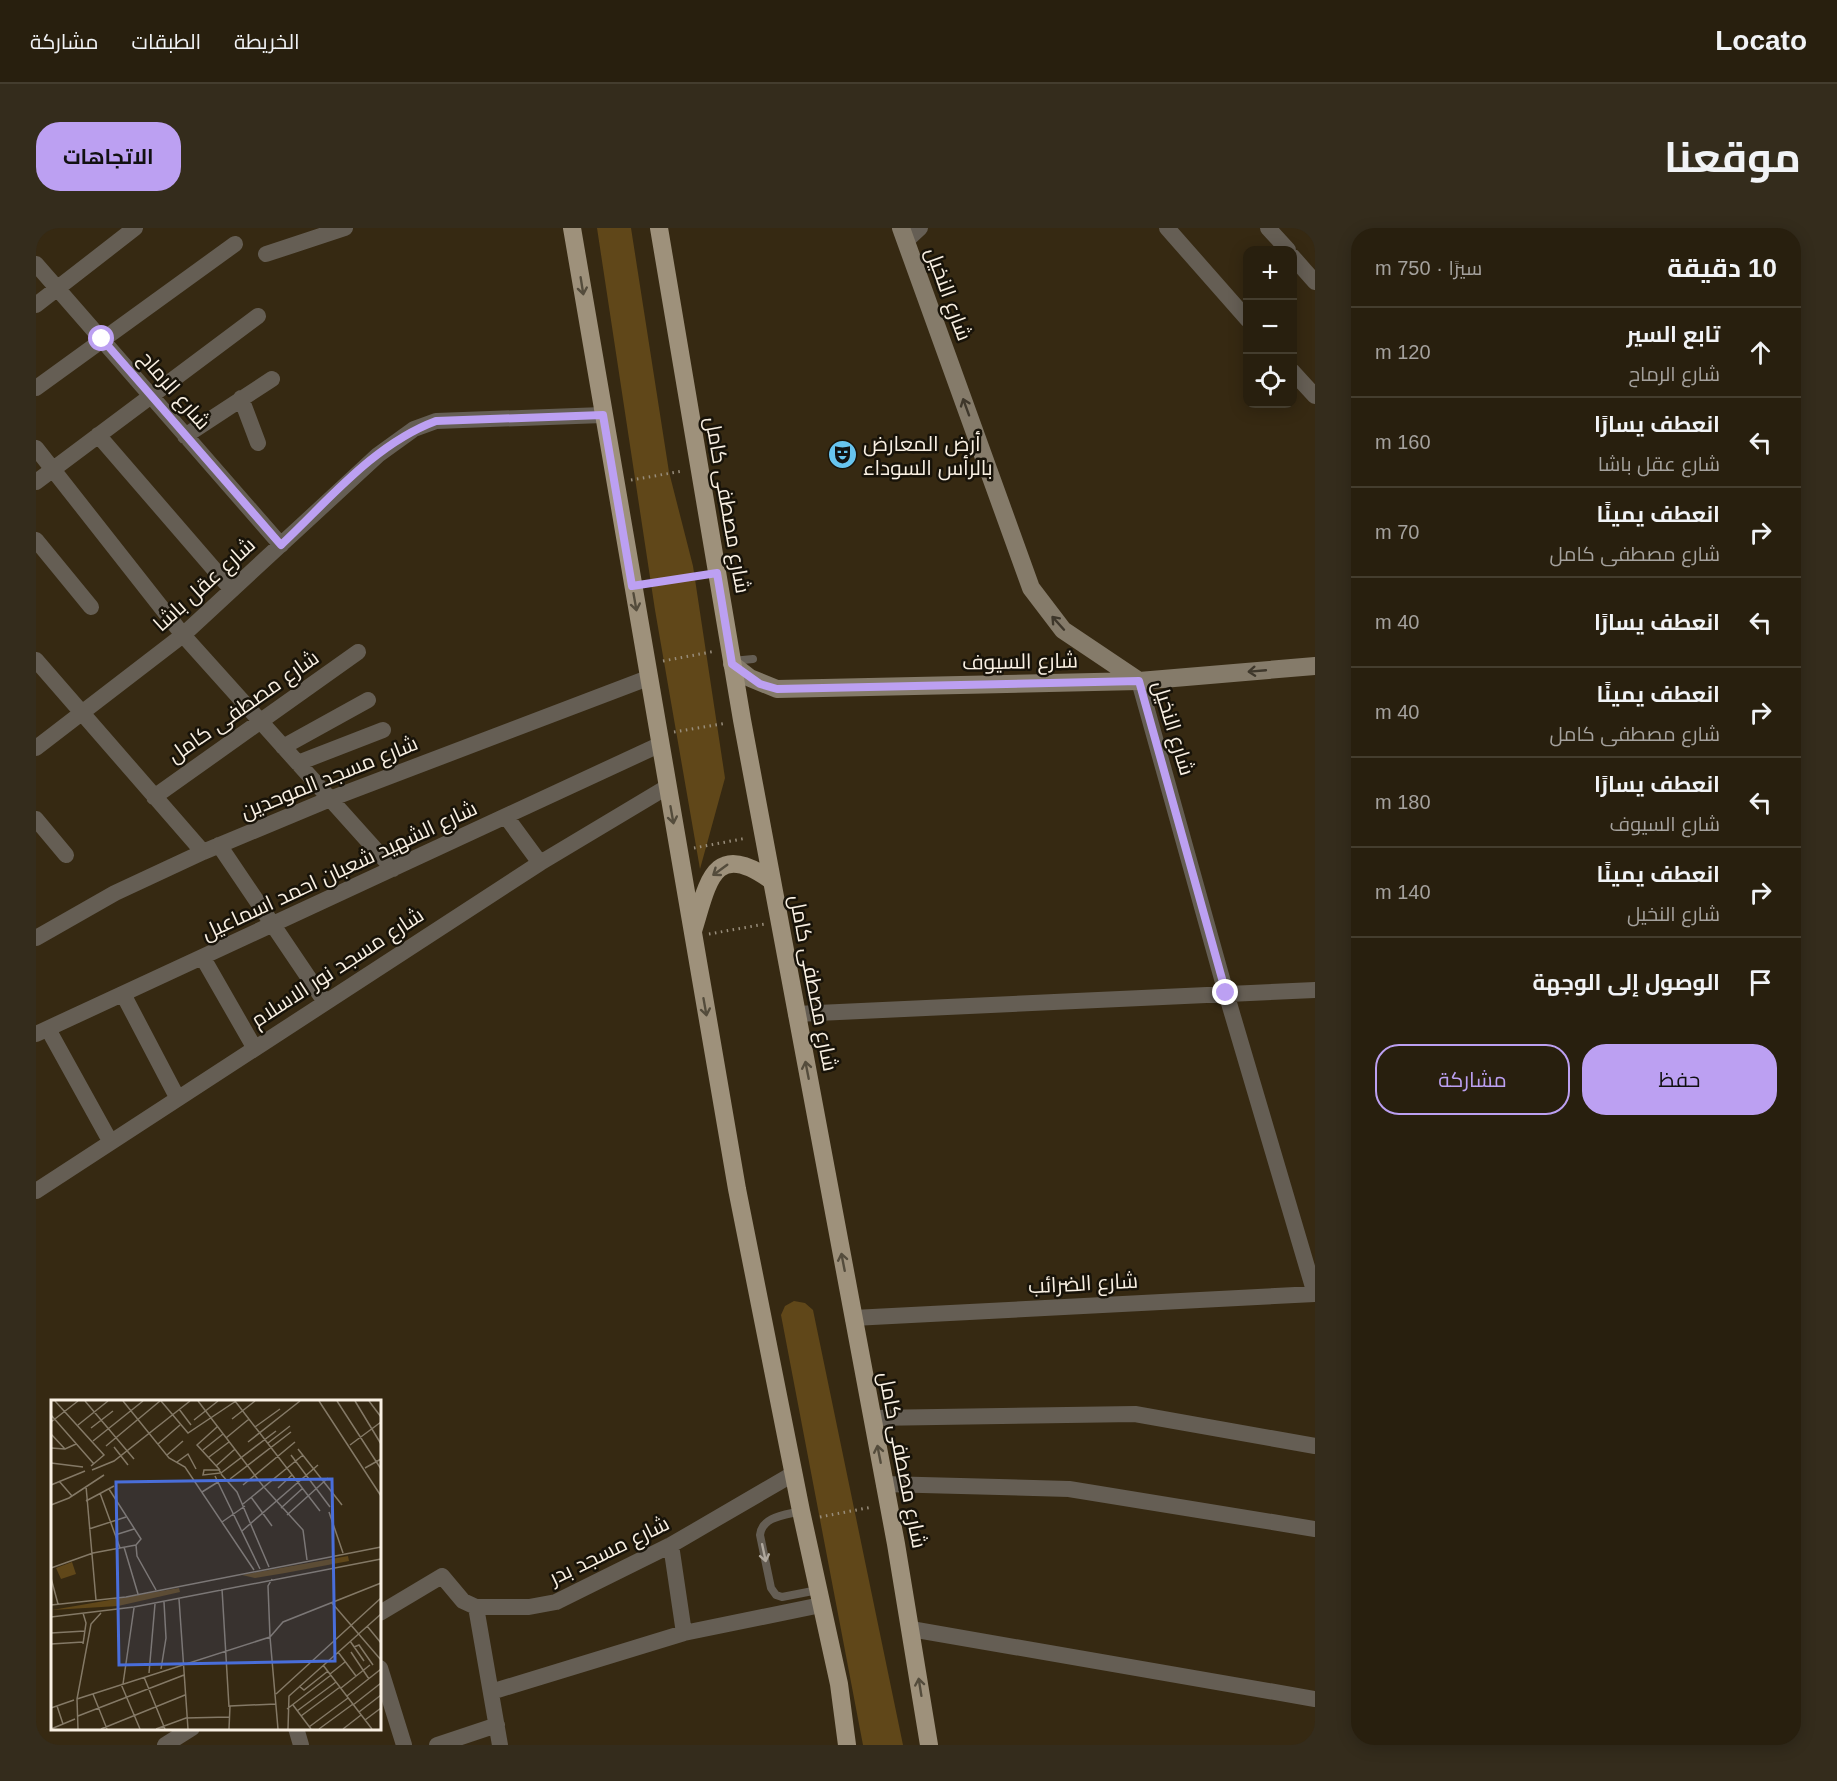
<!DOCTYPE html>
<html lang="ar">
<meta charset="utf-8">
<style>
:root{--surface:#281f0e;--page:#342c1c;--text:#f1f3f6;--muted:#a5a29e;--line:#443d2e;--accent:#bca0f2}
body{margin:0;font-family:Arial,Cairo,sans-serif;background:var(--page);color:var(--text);direction:rtl}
.controls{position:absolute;right:18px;top:18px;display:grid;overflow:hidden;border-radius:12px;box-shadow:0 3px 15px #0003}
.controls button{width:54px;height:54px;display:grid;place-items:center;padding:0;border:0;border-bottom:2px solid var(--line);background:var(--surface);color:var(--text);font:30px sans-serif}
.stop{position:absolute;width:18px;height:18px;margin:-14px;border:4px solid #bca0f2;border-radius:50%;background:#fff}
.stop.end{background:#bca0f2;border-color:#fff;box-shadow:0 2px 6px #0008}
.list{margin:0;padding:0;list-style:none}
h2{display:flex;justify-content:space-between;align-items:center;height:78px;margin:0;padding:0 24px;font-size:26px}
h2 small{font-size:20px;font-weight:400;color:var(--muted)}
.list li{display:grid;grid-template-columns:39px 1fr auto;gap:18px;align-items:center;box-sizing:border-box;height:90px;padding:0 24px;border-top:2px solid var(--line)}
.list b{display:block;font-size:22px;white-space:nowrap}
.list p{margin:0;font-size:20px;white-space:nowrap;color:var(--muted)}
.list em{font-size:20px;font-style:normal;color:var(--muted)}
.actions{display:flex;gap:12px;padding:18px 24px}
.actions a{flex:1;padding:14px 0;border:2px solid var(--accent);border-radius:24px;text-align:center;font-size:21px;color:var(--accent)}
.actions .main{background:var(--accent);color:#111}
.icon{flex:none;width:33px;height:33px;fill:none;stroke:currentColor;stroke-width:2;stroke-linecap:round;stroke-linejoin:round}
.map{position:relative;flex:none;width:1279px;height:1517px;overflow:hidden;direction:ltr;border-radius:24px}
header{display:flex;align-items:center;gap:36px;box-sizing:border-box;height:84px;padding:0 30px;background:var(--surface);border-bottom:2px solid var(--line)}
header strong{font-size:28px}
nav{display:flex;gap:33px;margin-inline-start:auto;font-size:21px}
.intro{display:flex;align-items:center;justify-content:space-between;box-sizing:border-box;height:144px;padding:0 36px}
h1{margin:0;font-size:42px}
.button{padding:15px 27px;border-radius:24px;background:var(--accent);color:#111;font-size:21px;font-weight:700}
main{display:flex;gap:36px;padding:0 36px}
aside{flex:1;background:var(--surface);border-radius:24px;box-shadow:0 3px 15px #0003}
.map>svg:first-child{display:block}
.grass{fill:#604719}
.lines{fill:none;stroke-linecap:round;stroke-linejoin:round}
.path{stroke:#988d7b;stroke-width:3;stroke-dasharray:1.5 4.5;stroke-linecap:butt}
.lane{stroke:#655e54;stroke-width:8}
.street{stroke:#655e54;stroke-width:16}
.secondary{stroke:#857b6a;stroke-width:18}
.primary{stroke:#9e917b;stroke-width:18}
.oneway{stroke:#544c3c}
.oneway2{stroke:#3e372b}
.oneway3{stroke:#afa79c}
.route{stroke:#bca0f2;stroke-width:8}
.labels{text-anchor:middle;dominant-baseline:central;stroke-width:5;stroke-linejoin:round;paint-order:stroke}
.street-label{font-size:21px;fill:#f9f0e3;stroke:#181309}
.poi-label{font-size:21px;fill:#f9f0e3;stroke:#181309;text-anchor:start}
.inset-road{fill:none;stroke:#847966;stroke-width:1.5}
.view{fill:#496eda;fill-opacity:0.15;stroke:#496eda;stroke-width:3}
.inset-edge{fill:none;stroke:#f9f0e3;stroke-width:3}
</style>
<header>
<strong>Locato</strong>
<nav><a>الخريطة</a><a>الطبقات</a><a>مشاركة</a></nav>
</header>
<div class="intro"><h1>موقعنا</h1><a class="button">الاتجاهات</a></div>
<main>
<aside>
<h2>10 دقيقة<small>سيرًا · 750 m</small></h2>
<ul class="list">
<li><svg class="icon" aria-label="ahead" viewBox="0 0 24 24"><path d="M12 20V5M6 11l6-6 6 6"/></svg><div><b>تابع السير</b><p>شارع الرماح</p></div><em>120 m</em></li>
<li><svg class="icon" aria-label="left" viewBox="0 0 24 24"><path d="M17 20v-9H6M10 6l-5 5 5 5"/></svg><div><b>انعطف يسارًا</b><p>شارع عقل باشا</p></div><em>160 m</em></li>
<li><svg class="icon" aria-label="right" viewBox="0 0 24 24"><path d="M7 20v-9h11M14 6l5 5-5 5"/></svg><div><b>انعطف يمينًا</b><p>شارع مصطفى كامل</p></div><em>70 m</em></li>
<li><svg class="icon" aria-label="left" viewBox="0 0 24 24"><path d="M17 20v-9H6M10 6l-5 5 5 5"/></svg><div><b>انعطف يسارًا</b></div><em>40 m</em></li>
<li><svg class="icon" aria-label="right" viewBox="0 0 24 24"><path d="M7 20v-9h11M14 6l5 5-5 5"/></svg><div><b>انعطف يمينًا</b><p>شارع مصطفى كامل</p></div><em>40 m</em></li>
<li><svg class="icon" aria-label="left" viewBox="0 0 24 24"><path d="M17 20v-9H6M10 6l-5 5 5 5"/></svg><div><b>انعطف يسارًا</b><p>شارع السيوف</p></div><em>180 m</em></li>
<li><svg class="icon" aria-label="right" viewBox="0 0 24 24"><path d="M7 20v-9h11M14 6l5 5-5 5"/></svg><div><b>انعطف يمينًا</b><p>شارع النخيل</p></div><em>140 m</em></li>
<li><svg class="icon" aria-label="arrive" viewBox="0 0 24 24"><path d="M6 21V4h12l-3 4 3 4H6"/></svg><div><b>الوصول إلى الوجهة</b></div></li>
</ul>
<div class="actions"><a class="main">حفظ</a><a>مشاركة</a></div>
</aside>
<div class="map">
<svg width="1279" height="1517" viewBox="0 0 1279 1517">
<rect width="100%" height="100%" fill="#362912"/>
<path class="grass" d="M561,0H595L633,244L657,338L689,550L664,641L619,382Z
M758,1073L769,1075L777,1082L867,1517H827L745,1087L749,1078Z"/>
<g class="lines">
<path class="path" d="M595,252L647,243
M613,355L665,347
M627,433L680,423
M638,504L691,495
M658,620L711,610
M673,706L729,696
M784,1289L836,1279"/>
<path class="lane" d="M696,433L717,431
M765,1283C750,1287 726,1288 724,1307L735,1360L740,1367L746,1369L782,1362"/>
<path class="street" d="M1131,0L1212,92
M1232,0L1252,22
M870,13L884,0
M230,26L309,0
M1256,28L1279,54
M0,36L245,317
M0,77L99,0
M1256,143L1279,168
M0,160L199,16
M205,170L222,215
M62,207L196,362
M149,208L236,151
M0,220L147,407L357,641
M0,254L222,88
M0,312L55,379
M0,432L167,624
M1103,453L1190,765L1279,1066
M247,519L332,472
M0,520L147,407L342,227L378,201L400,193L567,187
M262,535L347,502
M118,569L322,424
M471,590L504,635
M0,591L30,627
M183,617L289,774
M0,710L79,665L167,624L294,571L612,450
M167,730L218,819
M87,766L141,869
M760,786L1279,762
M12,801L74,913
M0,806L623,517
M0,963L504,635L631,559
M817,1090L1279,1066
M836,1190L1099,1186L1279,1218
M848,1256L1033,1261L1279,1301
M635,1317L648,1405
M440,1379L464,1517
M344,1385L406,1348L427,1373L440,1379H493L520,1374L635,1317L757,1246
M875,1401L1279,1471
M344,1440L368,1517
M455,1464L648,1405L785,1377
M260,1500L265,1517
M129,1517L156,1500
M401,1517L461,1497"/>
<path class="secondary" d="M865,0L995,360L1027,402L1103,453
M696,436L714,450L741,461L1103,453L1279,438"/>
<path class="primary" d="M536,0L701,961L765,1283L803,1456L811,1517
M623,0L706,492L860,1316L893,1517
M657,703C672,655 677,610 736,653"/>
</g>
<defs><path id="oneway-shaft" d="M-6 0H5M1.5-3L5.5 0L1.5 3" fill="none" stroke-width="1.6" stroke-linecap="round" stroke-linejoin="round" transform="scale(1.5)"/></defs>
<g class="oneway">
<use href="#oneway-shaft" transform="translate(546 58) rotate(81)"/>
<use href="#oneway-shaft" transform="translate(599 374) rotate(80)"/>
<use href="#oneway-shaft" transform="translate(636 587) rotate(80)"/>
<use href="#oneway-shaft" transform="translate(684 642) rotate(144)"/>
<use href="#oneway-shaft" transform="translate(669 779) rotate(80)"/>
<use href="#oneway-shaft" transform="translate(771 842) rotate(-101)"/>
<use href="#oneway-shaft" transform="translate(807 1034) rotate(-101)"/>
<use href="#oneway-shaft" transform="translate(843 1226) rotate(-101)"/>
<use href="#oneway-shaft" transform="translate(884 1459) rotate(-99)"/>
</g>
<g class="oneway2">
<use href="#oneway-shaft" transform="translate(930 179) rotate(-110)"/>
<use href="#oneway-shaft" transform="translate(1022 395) rotate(-132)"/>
<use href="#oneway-shaft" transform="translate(1221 443) rotate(175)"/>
</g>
<use class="oneway3" href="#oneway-shaft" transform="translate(728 1325) rotate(78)"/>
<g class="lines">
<path class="route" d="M66,111L245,317C292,273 338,216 400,193L567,187L596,358L681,345L696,436L724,456L741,461L1103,453L1190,765"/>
</g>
<defs>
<symbol id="theatre-disc" viewBox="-11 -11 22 22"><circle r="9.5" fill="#67c4ef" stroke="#181309"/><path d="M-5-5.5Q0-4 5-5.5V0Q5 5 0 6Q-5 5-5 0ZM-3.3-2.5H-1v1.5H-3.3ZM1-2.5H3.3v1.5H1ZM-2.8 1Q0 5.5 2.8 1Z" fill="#111"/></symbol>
</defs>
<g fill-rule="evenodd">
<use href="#theatre-disc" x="790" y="210" width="33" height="33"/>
</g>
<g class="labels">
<g class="street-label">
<text transform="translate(913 66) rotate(70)">شارع النخيل</text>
<text transform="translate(139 162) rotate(49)">شارع الرماح</text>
<text transform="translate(692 277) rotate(80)">شارع مصطفى كامل</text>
<text transform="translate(168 356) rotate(-42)">شارع عقل باشا</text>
<text transform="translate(984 433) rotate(-1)">شارع السيوف</text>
<text transform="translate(207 478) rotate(-35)">شارع مصطفى كامل</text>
<text transform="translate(1138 500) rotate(73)">شارع النخيل</text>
<text transform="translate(293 549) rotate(-22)">شارع مسجد الموحدين</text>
<text transform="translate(303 642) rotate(-25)">شارع الشهيد شعبان احمد اسماعيل</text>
<text transform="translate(301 739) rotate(-33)">شارع مسجد نور الاسلام</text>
<text transform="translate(778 755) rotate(79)">شارع مصطفى كامل</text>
<text transform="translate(1047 1055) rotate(-3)">شارع الضرائب</text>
<text transform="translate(867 1232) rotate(79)">شارع مصطفى كامل</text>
<text transform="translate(573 1322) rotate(-26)">شارع مسجد بدر</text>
</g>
<g class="poi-label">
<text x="827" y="215">أرض المعارض<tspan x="827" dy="24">بالرأس السوداء</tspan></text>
</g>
</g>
<g transform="translate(15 1172)">
<rect width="330" height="330" fill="#362912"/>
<path d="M297,156L298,161L234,173L204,178L191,175ZM21,162L25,174L10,179L5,168ZM128,188L129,192L67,206L1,210Z" fill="#604719"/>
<path class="inset-road" d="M4,1L53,55L40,66M34,1L83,59M72,1L118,58L134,67L203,170M110,1L137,33L185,1M147,1L212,86L252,130L256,160M184,1L269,111M268,1L330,96M286,1L330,69M304,1L330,44M318,1L330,17M128,9L140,25M0,15L43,64M181,19L204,1M143,20L167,1M0,22L27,1M27,25L57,1M166,27L146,45L169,70M204,27L229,9M40,28L62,11M0,34L14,49M175,38L198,19M42,41L92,1M197,42L249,1M217,43L239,26M107,44L129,25M299,45L330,22M55,46L109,1M63,47L77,65M0,48L14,49L25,44M247,49L291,105M152,50L172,34M116,55L132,41M240,55L279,107M158,57L178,42M126,62L137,54L145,69M0,63L32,67M165,66L184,49M314,68L330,59M41,70L63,61L139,1M153,70H168L170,73L152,75ZM170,73L225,31M170,74L186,92L218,167M164,76L209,169M179,79L240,32M8,81L21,96M0,85L34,71M192,85L244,42M35,86L45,200M227,88L241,75M58,89L90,139L85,145L86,156L105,190M151,92L167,82M49,93L69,148M200,97L221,126M35,101L63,86M192,104L252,55M0,105L18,98L53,75M230,108L252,88M278,112L292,153M236,115L277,78M171,122L194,106M38,129L75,117M191,131L267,65M64,135L83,129M73,147L87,194M0,168L42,153L85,145M0,178L7,204M221,179L217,186L219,237L227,329M171,189L178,307M128,199L137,329M281,203L330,260M0,205L75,197L330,147M32,213L35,223L32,244M0,217L83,207L330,159M316,226L330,243M0,233L34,231M219,237L232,222L330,183M299,241L313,261M0,244L32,242M303,247L308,245L322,265M287,252L305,276M300,252L318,279M272,265L321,329M110,269L115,238L113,202M98,273L104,204M279,274L294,262M93,277L114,329M70,284L89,329M72,284L83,208M248,286L253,290L277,271M290,288L319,265M42,294L56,329M225,294L330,198M296,296L330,269M26,299L219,237M242,305L260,329M302,305L330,283M6,306L12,324M0,308L23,300M236,309L280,275M246,311L285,282M308,312L330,295M27,316L133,275M250,316L289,287M314,320L330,308M258,327L297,298M0,329L24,319M27,329L26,299L40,224L50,213M50,329L134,295M105,329L135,318L178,317M178,329L179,306L225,304M237,329L238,296L330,214M268,329L302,304M292,329L310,315"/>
<path class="view" d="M281,79L284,261L68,265L65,82Z"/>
<rect width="330" height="330" class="inset-edge"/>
</g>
</svg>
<div class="controls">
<button>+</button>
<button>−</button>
<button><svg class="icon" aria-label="locate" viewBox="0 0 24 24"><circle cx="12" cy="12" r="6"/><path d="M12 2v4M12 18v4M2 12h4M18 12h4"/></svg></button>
</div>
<div class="stop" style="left:66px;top:111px"></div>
<div class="stop end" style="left:1190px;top:765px"></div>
</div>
</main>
